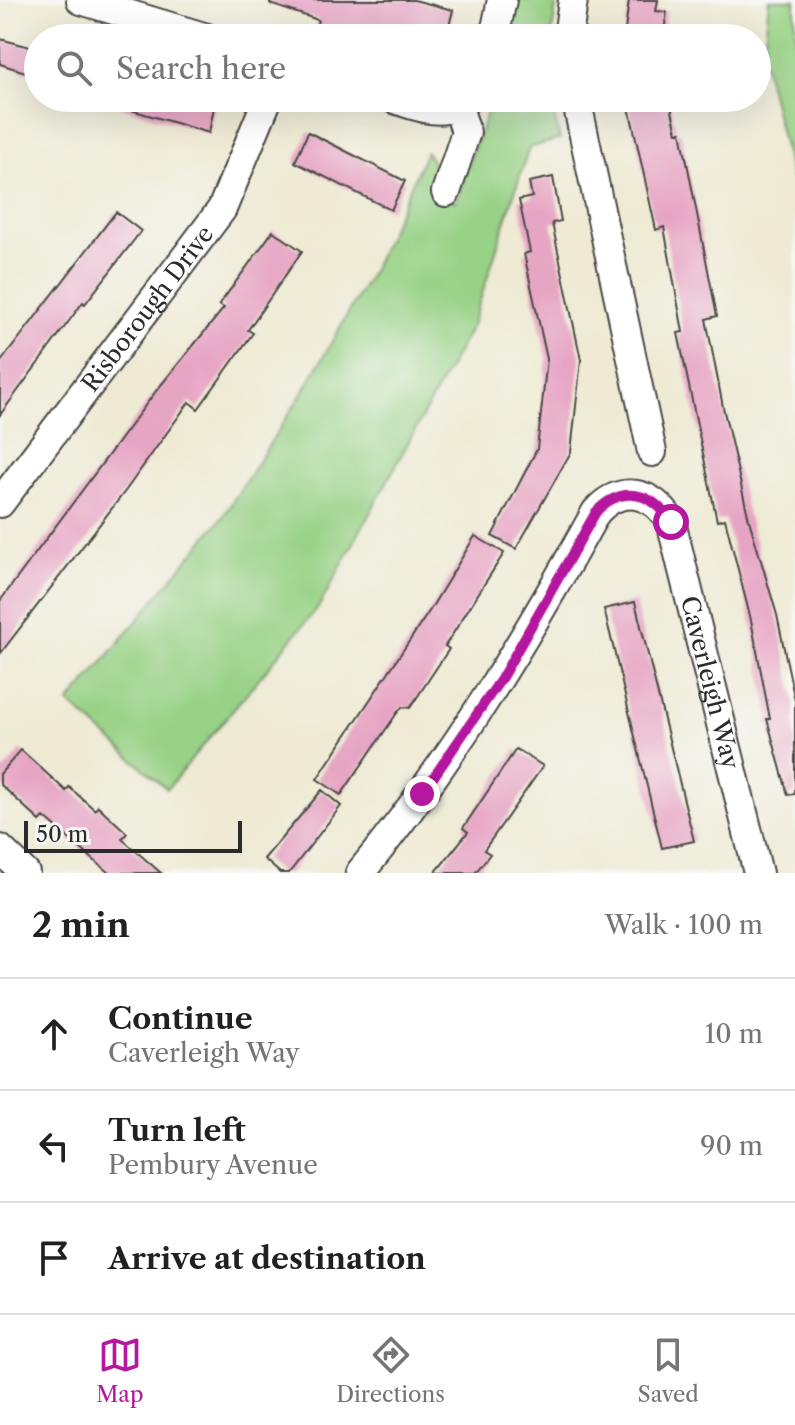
<!DOCTYPE html>
<meta charset="utf-8">
<style>
:root{--surface:#fff;--page:#f2f2f2;--text:#202124;--muted:#757577;--line:#e0e0e0;--accent:#b5179e}
body{margin:0;font-family:"Libre Caslon Text",serif;background:var(--page);color:var(--text)}
.scale{position:absolute;left:24px;bottom:20px;width:218px;box-sizing:border-box;padding-left:8px;border:4px solid #2b2b2b;border-top:0;font-size:22px;line-height:28px;white-space:nowrap;color:#2b2b2b;-webkit-text-stroke:6px #f6f6f2;paint-order:stroke}
.stop{position:absolute;width:24px;height:24px;margin:-18px;border:6px solid #b5179e;border-radius:50%;background:#fff}
.stop.end{background:#b5179e;border-color:#fff;box-shadow:0 2px 8px #0008}
.list{margin:0;padding:0;list-style:none}
h2{display:flex;justify-content:space-between;align-items:center;height:104px;margin:0;padding:0 32px;font-size:34px}
h2 small{font-size:26px;font-weight:400;color:var(--muted)}
.list li{display:grid;grid-template-columns:52px 1fr auto;gap:24px;align-items:center;box-sizing:border-box;height:112px;padding:0 32px;border-top:2px solid var(--line)}
.list b{display:block;font-size:30px;white-space:nowrap}
.list p{margin:0;font-size:26px;white-space:nowrap;color:var(--muted)}
.list em{font-size:26px;font-style:normal;color:var(--muted)}
.icon{flex:none;width:44px;height:44px;fill:none;stroke:currentColor;stroke-width:2;stroke-linecap:round;stroke-linejoin:round}
.map{position:relative;flex:none;width:795px;height:873px;overflow:hidden}
.search{position:absolute;background:var(--surface);box-shadow:0 8px 32px #0002;left:24px;right:24px;top:24px;height:88px;display:flex;align-items:center;gap:20px;box-sizing:border-box;padding:0 28px;border-radius:44px;color:var(--muted);font-size:30px}
.sheet{height:440px;background:var(--surface)}
nav{display:flex;justify-content:space-around;align-items:center;box-sizing:border-box;height:112px;border-top:2px solid var(--line);background:var(--surface);font-size:22px;color:var(--muted)}
nav a{display:grid;justify-items:center;gap:4px}
nav .on{color:var(--accent)}
.map>svg:first-child{display:block}
.green{fill:#98d286;stroke:#627e58;stroke-width:2}
.building{fill:#e7a5c4}
.lines{fill:none;stroke-linecap:round;stroke-linejoin:round}
.minor-casing{stroke:#484844;stroke-width:32}
.minor{stroke:#fff;stroke-width:28}
.route{stroke:#b5179e;stroke-width:10}
.labels{text-anchor:middle;dominant-baseline:central;stroke-width:6;stroke-linejoin:round;paint-order:stroke}
.street-label{font-size:24px;fill:#2b2b2b;stroke:#f6f6f2}
</style>
<div class="map">
<svg width="795" height="873" viewBox="0 0 795 873">
<rect width="100%" height="100%" fill="#f6f6f2"/>
<filter id="ink" filterUnits="userSpaceOnUse"><feTurbulence type="fractalNoise" baseFrequency=".0125" numOctaves="2"/><feDisplacementMap in="SourceGraphic" scale="16" xChannelSelector="R" yChannelSelector="G"/><feConvolveMatrix kernelMatrix="1 2 1 2 8 2 1 2 1" color-interpolation-filters="sRGB"/></filter>
<filter id="wash" filterUnits="userSpaceOnUse"><feTurbulence type="fractalNoise" baseFrequency=".006" numOctaves="4" result="noise"/><feDisplacementMap in="SourceGraphic" scale="32" xChannelSelector="R" yChannelSelector="G"/><feGaussianBlur stdDeviation="1.8" result="paint"/><feColorMatrix in="noise" values="0 0 0 0 0 0 0 0 0 0 0 0 0 0 0 0 0 1.4 0 .05"/><feComposite in="paint" operator="in"/></filter>
<g filter="url(#wash)">
<rect width="100%" height="100%" fill="#eeead4"/>
<path class="green" d="M514,0H557L551,38H507Z
M769,0H795V193L763,59Z
M492,98H549L560,139L529,148L472,325L320,605L167,789L69,703L222,518L305,389L372,271L426,152C437,165 436,176 434,192L456,202Z"/>
<g id="blocks">
<path class="building" d="M270,0H414L453,10L446,38H391L345,27L342,36L316,27L318,20L270,4Z
M629,0H658L656,11L667,12L663,38H624Z
M0,39L38,49V76L0,64Z
M112,98H202L215,102L209,133L111,104Z
M627,98H669L677,132H681L717,316L706,319L723,407L749,520L777,615L795,701V794L788,795L767,719H770L751,620L725,519L717,521L678,333L683,332L664,227L656,230Z
M308,132L405,181L391,210L295,162Z
M553,177L561,221L552,223L581,360L571,452L516,549L492,536L537,449L547,359L524,254L530,252L519,200L532,197L529,182Z
M116,212L141,231L85,304L83,302L0,415V363Z
M273,231L302,251L248,330L253,333L198,409L189,402L126,490L0,654V601L156,391L224,308L219,305Z
M475,536L504,553L445,646L449,649L410,708L402,707L397,713L341,795L317,779L430,610Z
M635,602L694,841L662,848L604,609Z
M516,749L543,766L484,850L490,854L475,873H435L468,832L463,828Z
M21,750L66,791L69,787L95,810L98,806L127,833L122,839L161,873H109L44,817L40,821L0,784V774Z
M322,790L341,806L289,873H280L264,859Z"/>
</g>
</g>
<g filter="url(#ink)">
<use href="#blocks" fill-opacity="0" stroke="#484844" stroke-width="2"/>
<g class="lines">
<defs>
<g id="minor">
<path d="M81,0L207,38"/>
<path d="M494,38L502,0"/>
<path d="M568,38L573,0"/>
<path d="M392,98C419,107 444,119 468,98"/>
<path d="M576,98L652,452"/>
<path d="M446,192L466,132L458,107"/>
<path id="s1" d="M0,503L222,209L268,98"/>
<path d="M0,849L25,873"/>
<path id="s2" d="M360,873C452,761 526,639 596,512C621,484 652,491 671,522L758,873"/>
</g>
</defs>
<use href="#minor" class="minor-casing"/>
<use href="#minor" class="minor"/>
</g>
</g>
<g class="lines" filter="url(#ink)">
<path class="route" d="M422,794L501,679L596,512C621,485 652,491 671,522"/>
</g>
<g class="labels">
<g class="street-label">
<text stroke="none"><textPath href="#s1" startOffset="244">Risborough Drive</textPath></text>
<text stroke="none"><textPath href="#s2" startOffset="688">Caverleigh Way</textPath></text>
</g>
</g>
</svg>
<div class="scale">50 m</div>
<div class="stop" style="left:671px;top:522px"></div>
<div class="stop end" style="left:422px;top:794px"></div>
<div class="search"><svg class="icon" aria-label="search" viewBox="0 0 24 24"><circle cx="10" cy="10" r="6"/><path d="M15 15l6 6"/></svg>Search here</div>
</div>
<section class="sheet">
<h2>2 min<small>Walk · 100 m</small></h2>
<ul class="list">
<li><svg class="icon" aria-label="ahead" viewBox="0 0 24 24"><path d="M12 20V5M6 11l6-6 6 6"/></svg><div><b>Continue</b><p>Caverleigh Way</p></div><em>10 m</em></li>
<li><svg class="icon" aria-label="left" viewBox="0 0 24 24"><path d="M17 20v-9H6M10 6l-5 5 5 5"/></svg><div><b>Turn left</b><p>Pembury Avenue</p></div><em>90 m</em></li>
<li><svg class="icon" aria-label="arrive" viewBox="0 0 24 24"><path d="M6 21V4h12l-3 4 3 4H6"/></svg><div><b>Arrive at destination</b></div></li>
</ul>
</section>
<nav>
<a class="on"><svg class="icon" aria-label="map" viewBox="0 0 24 24"><path d="M3 6l6-2 6 2 6-2v14l-6 2-6-2-6 2zM9 4v14M15 6v14"/></svg>Map</a>
<a><svg class="icon" aria-label="directions" viewBox="0 0 24 24"><path d="M12 3l9 9-9 9-9-9zM9 14v-3h6M13 9l2 2-2 2"/></svg>Directions</a>
<a><svg class="icon" aria-label="saved" viewBox="0 0 24 24"><path d="M7 4h10v16l-5-4-5 4z"/></svg>Saved</a>
</nav>
